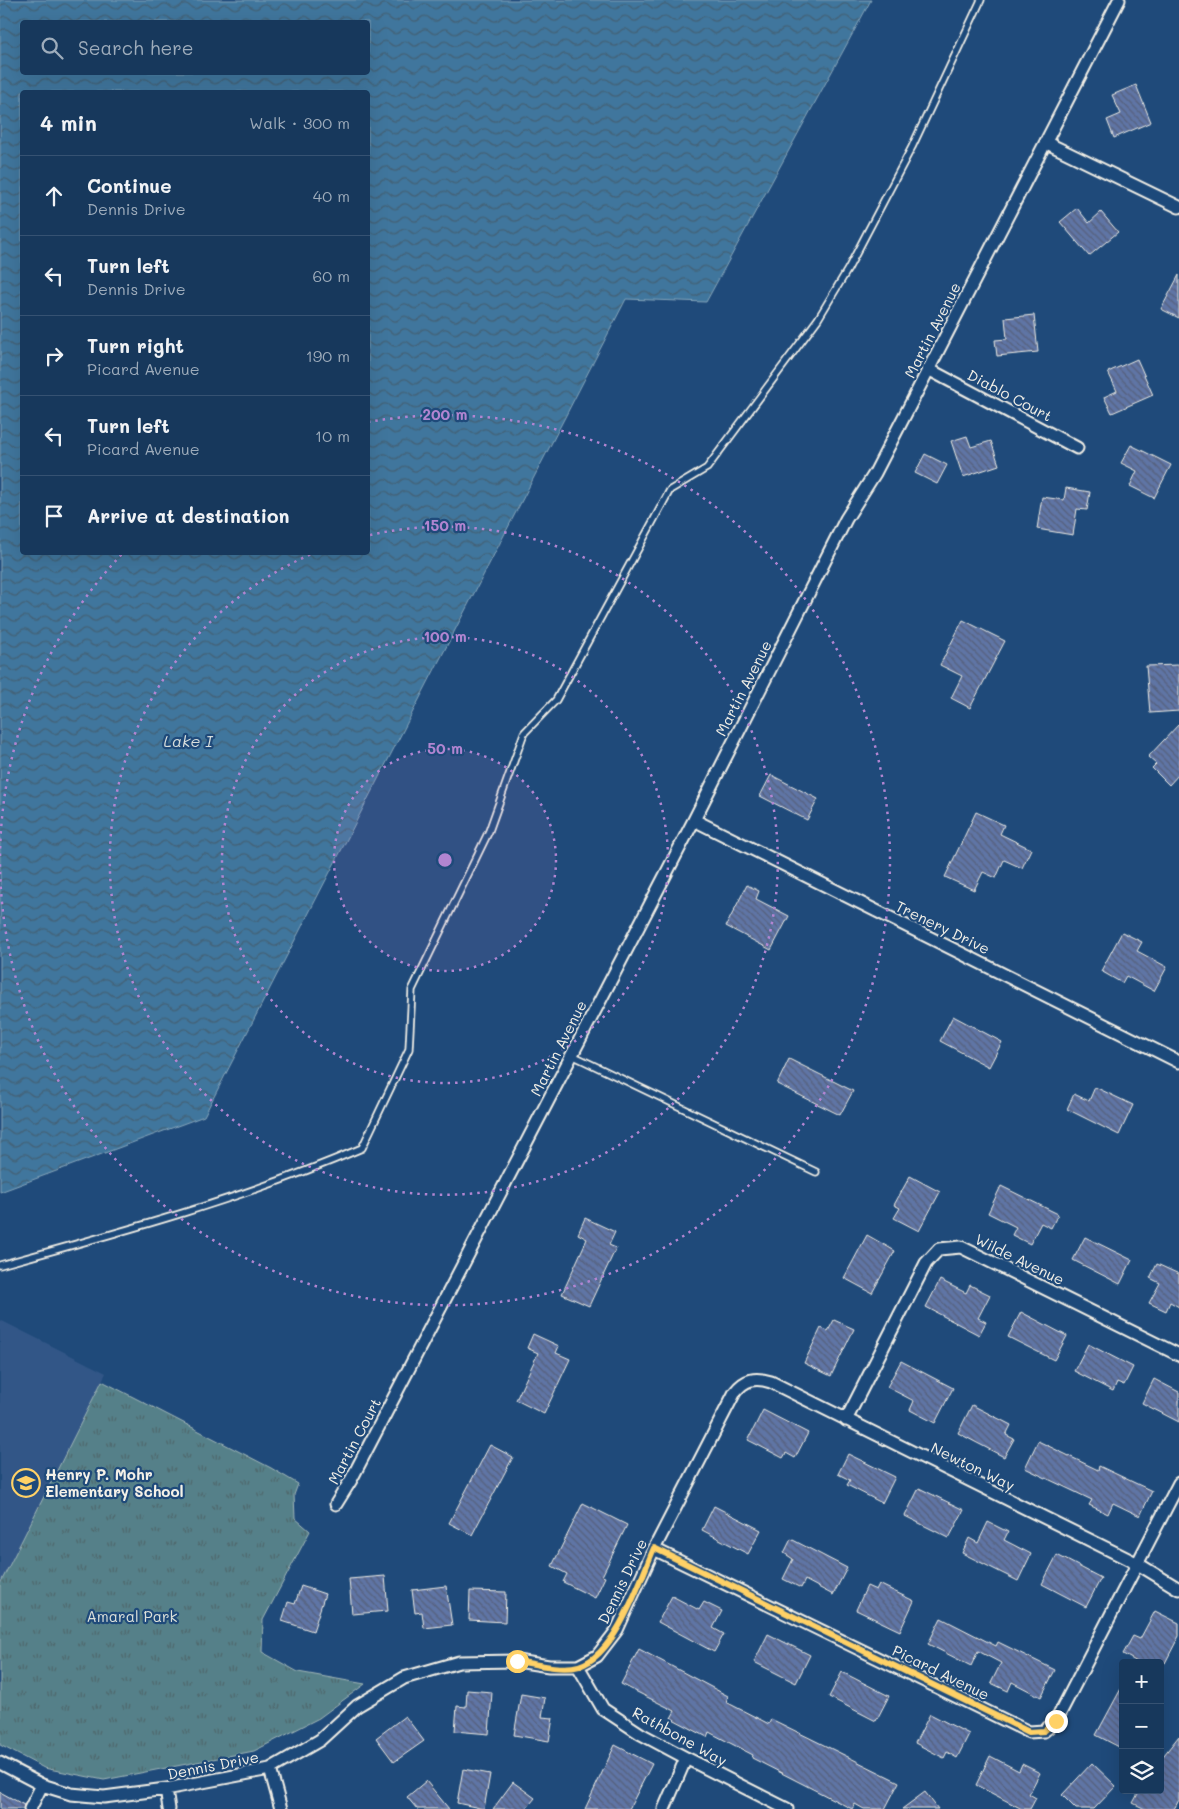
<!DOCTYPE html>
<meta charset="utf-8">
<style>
:root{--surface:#17385c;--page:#203f62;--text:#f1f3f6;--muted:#9eacbb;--line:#365272}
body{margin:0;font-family:Mali,sans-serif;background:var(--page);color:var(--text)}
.controls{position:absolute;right:15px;bottom:15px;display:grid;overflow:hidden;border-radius:5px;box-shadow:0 5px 20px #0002}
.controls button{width:45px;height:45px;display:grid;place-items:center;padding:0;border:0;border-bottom:1px solid var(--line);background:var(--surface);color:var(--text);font:25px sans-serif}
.stop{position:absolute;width:15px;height:15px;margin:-11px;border:4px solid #ffd166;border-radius:50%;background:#fff}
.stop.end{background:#ffd166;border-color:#fff;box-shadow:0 1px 5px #0008}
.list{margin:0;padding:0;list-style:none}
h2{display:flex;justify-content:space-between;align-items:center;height:65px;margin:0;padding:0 20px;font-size:21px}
h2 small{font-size:16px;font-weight:400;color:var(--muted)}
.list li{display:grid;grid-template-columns:32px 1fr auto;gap:15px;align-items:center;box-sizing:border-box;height:80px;padding:0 20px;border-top:1px solid var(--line)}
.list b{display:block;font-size:19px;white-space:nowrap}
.list p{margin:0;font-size:16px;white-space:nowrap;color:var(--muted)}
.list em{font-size:16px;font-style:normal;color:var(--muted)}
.icon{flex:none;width:28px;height:28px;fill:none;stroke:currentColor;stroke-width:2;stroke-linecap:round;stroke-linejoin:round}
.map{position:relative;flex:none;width:1179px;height:1809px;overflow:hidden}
.search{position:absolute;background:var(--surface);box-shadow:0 5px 20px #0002;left:20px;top:20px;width:350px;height:55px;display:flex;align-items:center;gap:12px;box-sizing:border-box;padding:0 18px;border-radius:5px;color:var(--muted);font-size:19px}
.panel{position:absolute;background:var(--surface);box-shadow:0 5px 20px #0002;left:20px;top:90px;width:350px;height:465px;border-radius:5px}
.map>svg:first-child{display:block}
.built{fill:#325787}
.park{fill:url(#park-tufts);stroke:#a4b8b8}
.water{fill:url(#water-waves);stroke:#88a7bb;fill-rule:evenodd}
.building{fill:url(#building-back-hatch);stroke:#f4f1e8}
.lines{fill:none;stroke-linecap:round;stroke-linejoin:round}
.lane-casing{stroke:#f4f1e8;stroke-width:9}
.street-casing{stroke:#f4f1e8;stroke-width:15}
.lane{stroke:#1f4a7a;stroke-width:5.5}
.street{stroke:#1f4a7a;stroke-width:11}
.route{stroke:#ffd166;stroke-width:6}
.ring{fill:none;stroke:#b185d1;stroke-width:2.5;stroke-dasharray:2.5 5}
.labels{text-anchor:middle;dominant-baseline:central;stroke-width:4.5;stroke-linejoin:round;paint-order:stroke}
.street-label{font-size:15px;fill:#f4f1e8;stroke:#1f4a7a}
.poi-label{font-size:15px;font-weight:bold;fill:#f4f1e8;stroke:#1f4a7a;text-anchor:start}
.park-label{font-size:15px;fill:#dce0da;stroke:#1f4a7a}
.water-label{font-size:16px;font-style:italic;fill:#d9dfdd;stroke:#1f4a7a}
.centre{fill:#b185d1;stroke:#1f4a7a;stroke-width:2.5}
.ring-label{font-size:15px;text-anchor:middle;font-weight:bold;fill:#b185d1;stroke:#1f4a7a;stroke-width:4.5;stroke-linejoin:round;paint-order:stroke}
</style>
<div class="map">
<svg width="1179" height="1809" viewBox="0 0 1179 1809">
<defs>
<pattern id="park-tufts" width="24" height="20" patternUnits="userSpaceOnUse" patternTransform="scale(1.25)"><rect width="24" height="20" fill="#548089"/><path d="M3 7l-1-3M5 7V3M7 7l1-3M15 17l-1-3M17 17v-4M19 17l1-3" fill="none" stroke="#4f676b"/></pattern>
<pattern id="water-waves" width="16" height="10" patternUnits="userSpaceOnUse" patternTransform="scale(1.25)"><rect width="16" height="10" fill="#40769d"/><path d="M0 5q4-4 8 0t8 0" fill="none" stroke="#445f72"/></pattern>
<pattern id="building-back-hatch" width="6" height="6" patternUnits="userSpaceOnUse" patternTransform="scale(1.25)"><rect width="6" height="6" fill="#5f74a5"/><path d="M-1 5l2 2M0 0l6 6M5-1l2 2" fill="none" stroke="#55607a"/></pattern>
</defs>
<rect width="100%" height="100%" fill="#1f4a7a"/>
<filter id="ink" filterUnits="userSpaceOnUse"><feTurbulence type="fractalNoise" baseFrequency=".02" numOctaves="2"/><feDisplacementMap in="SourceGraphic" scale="10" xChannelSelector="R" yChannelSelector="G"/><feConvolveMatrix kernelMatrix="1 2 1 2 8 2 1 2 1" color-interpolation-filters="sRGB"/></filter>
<g filter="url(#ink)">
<path class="built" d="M0,1320L106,1373L0,1584Z"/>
<path class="park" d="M102,1381L271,1468L298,1484L294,1495L295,1518L310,1531L263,1620L262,1652L298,1672L365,1684L319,1718L254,1751L104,1780L44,1768L0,1745V1584Z"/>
<path class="water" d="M0,0H871L706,302L626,299L204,1116L0,1192ZM22,22H368V72H22ZM22,92H368V552H22Z"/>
<path class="building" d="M1136,85L1151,122L1114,138L1107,120L1121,114L1112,95Z
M1077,208L1089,223L1101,212L1118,232L1089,256L1060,222Z
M1179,275V318L1161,309Z
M1034,315L1038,352L997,356L995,340L1007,339L1005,318Z
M1137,359L1153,395L1112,413L1104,397L1117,391L1108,372Z
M967,436L971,447L991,441L999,465L963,477L951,441Z
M1131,445L1171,465L1154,498L1130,486L1137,471L1121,463Z
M925,454L947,465L937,484L915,473Z
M1066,488L1090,492L1087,510L1077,509L1073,535L1037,529L1042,497L1064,500Z
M963,620L1005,641L970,708L951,698L962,676L940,665Z
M1179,665V711L1150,713L1146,666Z
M1179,724V774L1169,785L1152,768L1156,764L1148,757Z
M771,775L818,799L807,820L760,796Z
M976,812L1004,825L1000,834L1031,849L1022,868L1004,860L996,878L983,872L974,890L945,877Z
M747,885L759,891L756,899L789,916L771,950L726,926Z
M1122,932L1142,942L1137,951L1167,967L1154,991L1126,976L1122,983L1101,971Z
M953,1016L1002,1042L989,1067L940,1041Z
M789,1059L853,1091L840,1115L777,1084Z
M1095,1087L1133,1105L1119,1135L1067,1109L1074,1094L1089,1101Z
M910,1176L940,1192L919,1231L894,1218L900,1208L894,1205Z
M1001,1186L1058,1214L1051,1228L1041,1223L1030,1244L1012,1235L1016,1227L988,1213Z
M585,1218L615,1232L609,1245L616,1248L589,1306L562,1294L587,1239L578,1234Z
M867,1235L895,1251L872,1293L844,1278Z
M1085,1237L1132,1260L1120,1284L1073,1260Z
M1157,1264L1179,1274V1307L1170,1302L1166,1311L1149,1303L1160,1283L1150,1278Z
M940,1280L966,1293L970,1285L990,1295L978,1318L986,1322L979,1335L926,1307Z
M1021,1312L1067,1336L1054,1360L1008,1337Z
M834,1320L854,1329L831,1376L804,1363L821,1328L828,1331Z
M533,1334L559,1346L556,1353L570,1359L544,1414L516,1400L538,1353L527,1348Z
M1088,1344L1133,1367L1124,1385L1117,1382L1113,1391L1074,1371Z
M901,1361L953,1388L935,1423L910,1410L914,1401L887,1387Z
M1154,1379L1179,1392V1422L1142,1403Z
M972,1405L1011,1425L1006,1435L1014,1439L1004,1457L958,1433Z
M763,1410L808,1433L795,1458L786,1453L783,1458L748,1440Z
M1038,1441L1098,1470L1099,1466L1152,1491L1140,1516L1113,1503L1108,1514L1089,1505L1092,1500L1025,1468Z
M490,1445L513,1457L472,1535L449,1523Z
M848,1454L895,1477L882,1503L847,1485L850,1480L838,1474Z
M919,1488L964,1510L949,1538L905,1516Z
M583,1503L627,1525L602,1576L605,1577L595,1598L563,1582L567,1574L552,1566Z
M714,1506L761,1530L748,1554L702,1530Z
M988,1522L1008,1532L1004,1540L1031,1554L1018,1581L962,1553L969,1538L978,1543Z
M791,1539L847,1568L833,1595L805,1580L801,1588L783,1579L793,1559L784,1553Z
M1057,1555L1101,1578L1086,1607L1042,1584Z
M385,1576L388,1611L352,1614L349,1579Z
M879,1584L914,1601L900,1631L856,1610L867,1586L876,1590Z
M301,1586L325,1594L313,1631L282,1621L288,1602L295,1604Z
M446,1586L452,1625L424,1628L422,1612L415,1613L412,1590Z
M470,1591L506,1592L505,1622L469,1620Z
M672,1596L699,1610L704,1602L722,1611L713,1628L724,1634L714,1652L658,1622Z
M1155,1611L1179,1623V1636L1165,1663H1139L1123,1654L1133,1636L1140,1639Z
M941,1618L996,1646L998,1642L1055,1670L1041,1697L1012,1682L1008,1691L991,1683L1001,1663L978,1651L971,1666L928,1644Z
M768,1634L810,1655L796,1683L754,1662Z
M639,1649L728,1696L726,1702L769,1724L771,1719L899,1782L885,1809H864L855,1804L852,1809L752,1758L753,1755L709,1732L707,1737L671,1718L675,1711L621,1684Z
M842,1672L889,1696L876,1721L829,1697Z
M1123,1685V1749L1096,1735Z
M467,1690L492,1692L489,1734L455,1731L457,1706L466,1707Z
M521,1694L545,1698L542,1717L553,1718L549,1741L514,1735Z
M930,1714L969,1734L957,1758L947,1752L944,1758L915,1743Z
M405,1716L424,1741L394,1762L376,1738Z
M1179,1736V1800L1174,1809H1145L1133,1803L1140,1790H1160V1760Z
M615,1745L652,1764L629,1809H585Z
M990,1756L1019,1771L1022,1764L1040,1773L1029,1794L1036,1798L1030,1809H1022L976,1785Z
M1092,1763L1116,1786L1094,1809H1076L1062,1795Z
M463,1769L490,1774L484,1809L457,1803Z
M426,1781L440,1798L449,1809H417L407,1797Z
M513,1782L535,1798L526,1809H493Z
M0,1792L24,1805L23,1809H0Z
M925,1792L938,1809H902Z"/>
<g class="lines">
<defs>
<path id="lane" d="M572,1055L816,1172
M0,1265C122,1232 246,1198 362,1148L409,1049L412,990L489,831L524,733L556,700L670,490L707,468L818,319L848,269L912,147L981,0"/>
<path id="street" d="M1047,143L1179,207
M928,369L1077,448
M694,820L1179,1062
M846,1420L926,1263L939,1249L961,1247L1179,1355
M336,1504L351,1480L694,820L846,519L875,473L1119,0
M654,1549L1029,1732L1044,1731L1056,1721L1179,1483
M578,1666L603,1709L641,1734L686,1758L787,1809
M0,1763L42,1785L71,1794L104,1797L166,1789L270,1769L320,1740L357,1706L404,1678L459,1662L517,1661L549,1666H578L597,1656L617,1630L654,1549L735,1392C745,1379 755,1377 771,1382L1138,1564L1179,1589
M270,1769L281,1809
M166,1789L169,1809
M30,1809L42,1785
M664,1809L686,1758"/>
</defs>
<use href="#lane" class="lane-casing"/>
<use href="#street" class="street-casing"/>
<use href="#lane" class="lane"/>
<use href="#street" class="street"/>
</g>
</g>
<g class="lines" filter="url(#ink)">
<path class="route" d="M517,1661C534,1664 562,1671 579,1666C616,1655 640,1581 654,1548L1029,1732L1044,1731L1056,1721"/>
</g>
<circle cx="445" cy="860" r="111" fill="#b185d1" fill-opacity=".12"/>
<g class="ring">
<circle cx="445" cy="860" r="111"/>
<circle cx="445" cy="860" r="223"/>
<path d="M370 535A334 334 0 1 1 314 553"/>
<path d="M0 856A445 445 0 0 1 122 554M368 422A445 445 0 1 1 0 864"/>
</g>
<defs>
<symbol id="school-ring" viewBox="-11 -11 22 22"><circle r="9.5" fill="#1f4a7a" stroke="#ffd166" stroke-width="1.5"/><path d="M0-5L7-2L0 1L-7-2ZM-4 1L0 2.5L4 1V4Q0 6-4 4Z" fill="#ffd166"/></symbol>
</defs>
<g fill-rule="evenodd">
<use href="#school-ring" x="10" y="1467" width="32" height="32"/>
</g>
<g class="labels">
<g class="street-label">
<text transform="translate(932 330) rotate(-63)">Martin Avenue</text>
<text transform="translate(1010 395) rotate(28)">Diablo Court</text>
<text transform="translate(743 688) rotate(-63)">Martin Avenue</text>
<text transform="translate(943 927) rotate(26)">Trenery Drive</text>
<text transform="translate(558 1048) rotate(-63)">Martin Avenue</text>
<text transform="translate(1020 1259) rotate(26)">Wilde Avenue</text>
<text transform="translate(354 1441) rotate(-62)">Martin Court</text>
<text transform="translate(973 1466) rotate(26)">Newton Way</text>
<text transform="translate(622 1581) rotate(-64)">Dennis Drive</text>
<text transform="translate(941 1672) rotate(26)">Picard Avenue</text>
<text transform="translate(680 1736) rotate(29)">Rathbone Way</text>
<text transform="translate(213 1765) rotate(-11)">Dennis Drive</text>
</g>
<g class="poi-label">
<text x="45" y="1474">Henry P. Mohr<tspan x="45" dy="17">Elementary School</tspan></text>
</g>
<g class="park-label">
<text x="132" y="1616">Amaral Park</text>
</g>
<g class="water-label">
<text x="188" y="740">Lake I</text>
</g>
</g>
<circle cx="445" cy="860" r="8" class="centre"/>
<g class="ring-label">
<text x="445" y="420">200 m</text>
<text x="445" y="531">150 m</text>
<text x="445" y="642">100 m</text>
<text x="445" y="754">50 m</text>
</g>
</svg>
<div class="controls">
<button>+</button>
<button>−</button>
<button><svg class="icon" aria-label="layers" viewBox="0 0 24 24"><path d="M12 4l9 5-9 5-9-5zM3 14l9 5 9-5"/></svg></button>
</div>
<div class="stop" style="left:517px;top:1661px"></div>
<div class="stop end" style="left:1056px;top:1721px"></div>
<div class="search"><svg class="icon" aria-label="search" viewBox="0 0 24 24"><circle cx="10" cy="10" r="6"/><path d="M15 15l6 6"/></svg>Search here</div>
<section class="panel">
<h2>4 min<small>Walk · 300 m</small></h2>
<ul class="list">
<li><svg class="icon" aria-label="ahead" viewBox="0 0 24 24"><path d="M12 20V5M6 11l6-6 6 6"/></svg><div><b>Continue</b><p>Dennis Drive</p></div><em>40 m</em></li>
<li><svg class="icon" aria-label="left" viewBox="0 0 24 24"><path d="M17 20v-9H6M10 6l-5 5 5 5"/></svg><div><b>Turn left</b><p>Dennis Drive</p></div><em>60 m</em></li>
<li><svg class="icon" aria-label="right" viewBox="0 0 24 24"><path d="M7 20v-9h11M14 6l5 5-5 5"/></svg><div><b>Turn right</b><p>Picard Avenue</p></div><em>190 m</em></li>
<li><svg class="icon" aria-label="left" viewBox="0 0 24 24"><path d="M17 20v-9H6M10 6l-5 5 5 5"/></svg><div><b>Turn left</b><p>Picard Avenue</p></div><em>10 m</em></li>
<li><svg class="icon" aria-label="arrive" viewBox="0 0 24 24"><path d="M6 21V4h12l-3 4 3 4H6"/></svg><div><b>Arrive at destination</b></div></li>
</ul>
</section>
</div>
